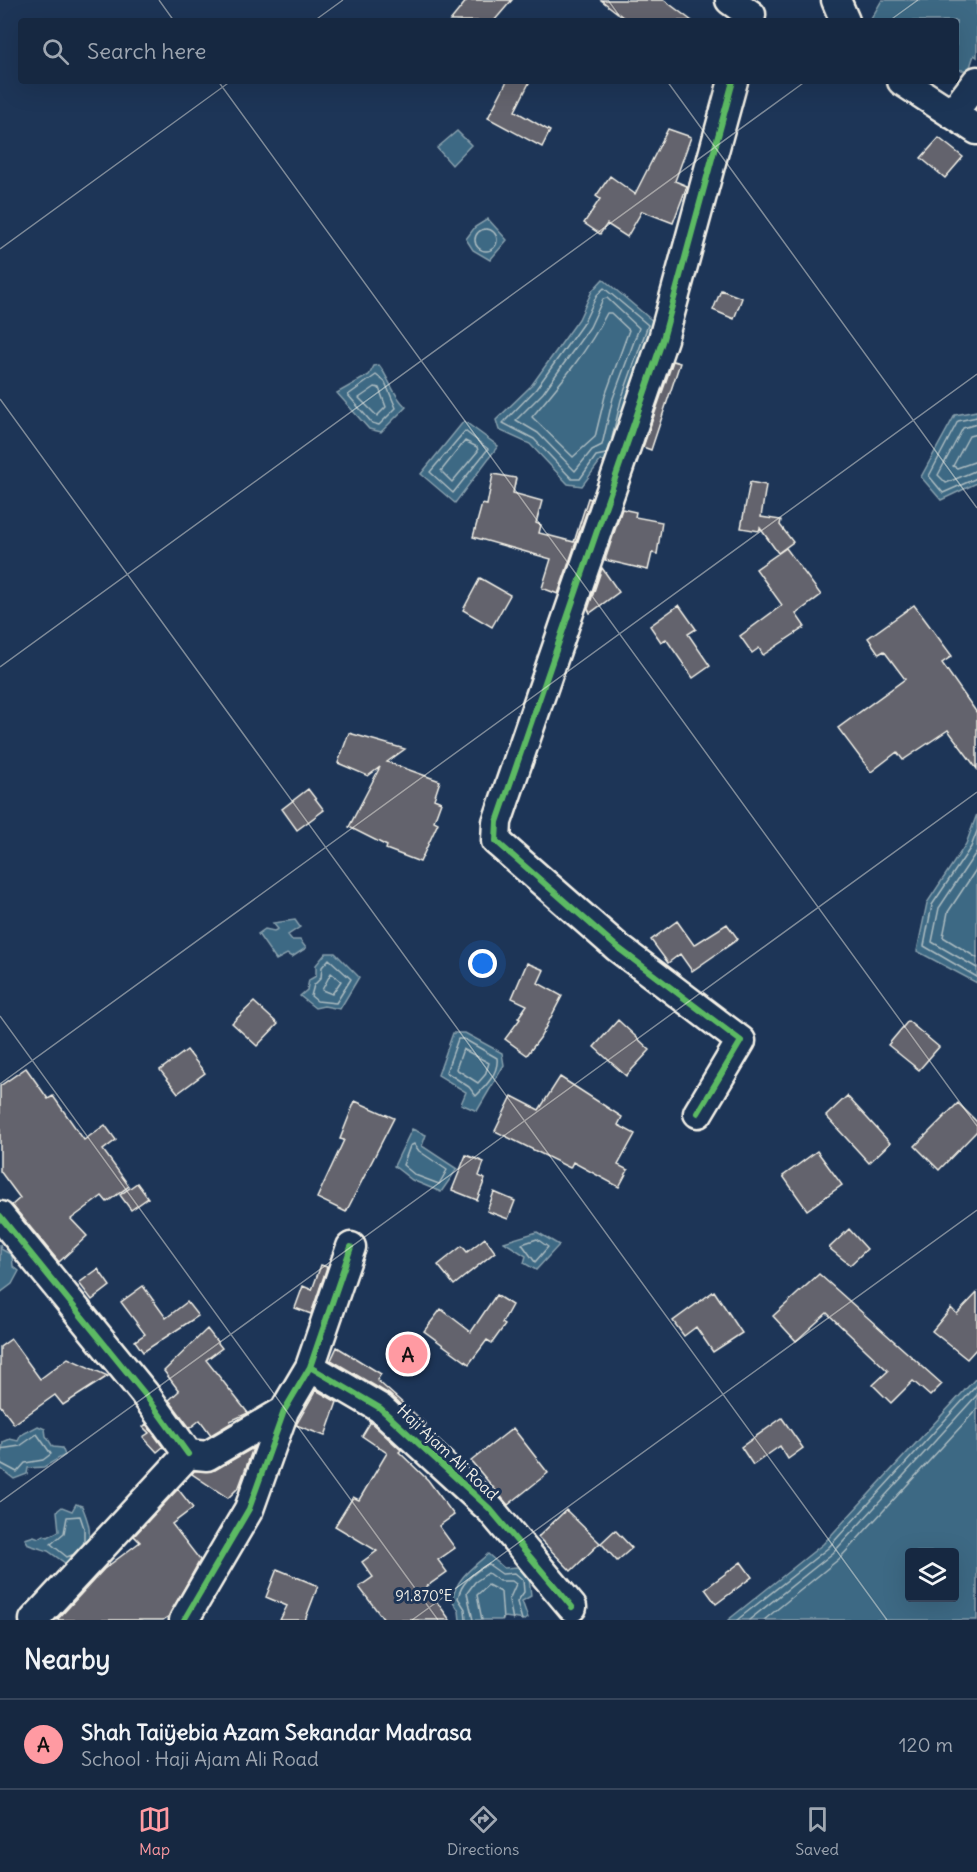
<!DOCTYPE html>
<meta charset="utf-8">
<style>
:root{--surface:#162841;--page:#23344c;--text:#f1f3f6;--muted:#9ea6b1;--line:#35445a;--accent:#ff9aa2}
body{margin:0;font-family:Delius,sans-serif;background:var(--page);color:var(--text)}
.controls{position:absolute;right:18px;bottom:18px;display:grid;overflow:hidden;border-radius:6px;box-shadow:0 6px 24px #0002}
.controls button{width:54px;height:54px;display:grid;place-items:center;padding:0;border:0;border-bottom:2px solid var(--line);background:var(--surface);color:var(--text);font:30px sans-serif}
.you{position:absolute;left:483px;top:964px;width:21px;height:21px;margin:-15px;border:4px solid #fff;border-radius:50%;background:#1a73e8;box-shadow:0 0 0 9px #1a73e833}
.badge{display:grid;place-items:center;width:39px;height:39px;border-radius:50%;background:var(--accent);color:#111;font-size:20px;font-weight:700}
.pin{position:absolute;translate:-50% -50%;border:3px solid #fff;box-shadow:0 2px 6px #0006}
.list{margin:0;padding:0;list-style:none}
h2{display:flex;justify-content:space-between;align-items:center;height:78px;margin:0;padding:0 24px;font-size:26px}
h2 small{font-size:20px;font-weight:400;color:var(--muted)}
.list li{display:grid;grid-template-columns:39px 1fr auto;gap:18px;align-items:center;box-sizing:border-box;height:90px;padding:0 24px;border-top:2px solid var(--line)}
.list b{display:block;font-size:22px;white-space:nowrap}
.list p{margin:0;font-size:20px;white-space:nowrap;color:var(--muted)}
.list em{font-size:20px;font-style:normal;color:var(--muted)}
.icon{flex:none;width:33px;height:33px;fill:none;stroke:currentColor;stroke-width:2;stroke-linecap:round;stroke-linejoin:round}
.map{position:relative;flex:none;width:977px;height:1620px;overflow:hidden}
.search{position:absolute;background:var(--surface);box-shadow:0 6px 24px #0002;left:18px;right:18px;top:18px;height:66px;display:flex;align-items:center;gap:15px;box-sizing:border-box;padding:0 21px;border-radius:6px;color:var(--muted);font-size:22px}
.sheet{height:168px;background:var(--surface)}
nav{display:flex;justify-content:space-around;align-items:center;box-sizing:border-box;height:84px;border-top:2px solid var(--line);background:var(--surface);font-size:16px;color:var(--muted)}
nav a{display:grid;justify-items:center;gap:3px}
nav .on{color:var(--accent)}
.map>svg:first-child{display:block}
.water{fill:#3e6984;stroke:#879fac;stroke-width:1.5;fill-rule:evenodd}
.lines{fill:none;stroke-linecap:round;stroke-linejoin:round}
.shore{stroke:#abbbc0;stroke-width:1.5}
.building{fill:#63646d;stroke:#f4f1e8;stroke-width:1.5}
.minor-casing{stroke:#f4f1e8;stroke-width:33}
.minor{stroke:#1d3557;stroke-width:28}
.cycleway-casing{stroke:#1d3557;stroke-width:10}
.cycleway{stroke:#5cba63;stroke-width:6}
.ticks{fill:none;stroke:#f4f1e8;stroke-width:1.5;stroke-opacity:0.45}
.labels{text-anchor:middle;dominant-baseline:central;stroke-width:6;stroke-linejoin:round;paint-order:stroke}
.street-label{font-size:16px;fill:#f4f1e8;stroke:#1d3557}
.ticks-label{font-size:15px;text-anchor:middle;fill:#f4f1e8;stroke:#1d3557;stroke-width:6;stroke-linejoin:round;paint-order:stroke}
</style>
<div class="map">
<svg width="977" height="1620" viewBox="0 0 977 1620">
<rect width="100%" height="100%" fill="#1d3557"/>
<filter id="ink" filterUnits="userSpaceOnUse"><feTurbulence type="fractalNoise" baseFrequency=".0167" numOctaves="2"/><feDisplacementMap in="SourceGraphic" scale="12" xChannelSelector="R" yChannelSelector="G"/><feConvolveMatrix kernelMatrix="1 2 1 2 8 2 1 2 1" color-interpolation-filters="sRGB"/></filter>
<g filter="url(#ink)">
<path class="water" d="M882,0H977V57L974,55L969,70H956V21H870Z
M457,131L471,145L452,165L437,148Z
M488,219L507,240L490,260L473,250L466,239L475,227Z
M603,279L655,323L609,465L601,460L582,486L568,484L530,444L499,430L496,420L531,386L579,319L592,291Z
M379,365C389,378 393,396 406,407L381,432L369,429L337,393L369,375L374,366Z
M977,411V483L941,500L921,477L955,415Z
M464,421L498,446L455,503L421,474Z
M977,814V983L917,951L927,903L966,844Z
M295,920L300,927L288,935L292,940H300L306,948L292,957L287,954L276,960L258,934L265,929L274,931L278,929L273,923Z
M326,953H335L359,977L340,1009L324,1006L315,1008L300,996L307,990L309,980L316,976V965Z
M453,1033H465L502,1053L504,1065L477,1111L461,1104L466,1092L438,1075Z
M412,1129L426,1135L422,1146L457,1169L441,1192L412,1180L394,1166Z
M537,1232L559,1245L536,1270L524,1263L526,1256L504,1242Z
M0,1244L1,1249L12,1255L13,1266L19,1271L12,1284L0,1293Z
M977,1377V1620H728L823,1544ZM910,1552H954V1598H910Z
M38,1426L45,1429L46,1436L53,1447L62,1448L65,1455L44,1467L28,1468L27,1474L14,1479L0,1468L3,1442L10,1439L18,1441L21,1435Z
M76,1504L82,1506C95,1538 91,1541 68,1565L48,1551L29,1545L25,1539L34,1536L39,1538L44,1535L48,1537L59,1531L57,1511L62,1507L72,1511Z
M488,1554L504,1568L517,1567L529,1577L531,1596L522,1601L528,1618L525,1620L505,1617L501,1620H460L459,1611L452,1600C457,1577 472,1568 488,1554Z"/>
<g class="lines">
<path class="shore" d="M475 240a11 11 0 1 1 22 0a11 11 0 1 1-22 0Z
M607,298L639,328L613,398L602,445L592,450L575,471L538,433L516,420L543,393L590,327L603,299Z
M607,313H611L629,330L605,396L595,437L573,457L532,417C559,385 588,351 607,313Z
M376,375L385,382L396,408L379,425L372,423L348,395Z
M375,387L379,388L386,407L377,416L359,398Z
M977,417L958,421L929,476L943,493L977,478
M977,424L963,428L938,475L946,483L977,470
M465,431L488,449L453,493L430,472Z
M977,434L969,436L953,466L957,468L977,461
M465,441L477,447L478,451L452,482L441,471Z
M608,451L606,454L596,456L580,479H572L534,439L503,423L536,389L584,322L597,295L604,288L648,325L621,400L612,438
M977,831L971,847L932,905L924,946L977,977
M977,851L939,908L932,942L977,968
M977,868L948,912L943,937L977,958
M329,959L351,979L336,1003L317,1001L311,996L314,985L321,978L322,967Z
M331,973L341,981L332,994L322,990Z
M458,1039H464L497,1058C499,1073 485,1087 476,1096L469,1087L446,1072Z
M463,1049L489,1063L485,1075L478,1083L456,1069Z
M414,1144L419,1151L447,1170L439,1184L415,1175L403,1165L410,1146Z
M537,1239L548,1247L535,1262L522,1244Z
M0,1449L20,1446L37,1434L51,1454L43,1460L25,1463L17,1472L0,1463
M72,1555L67,1557L51,1544L64,1533L67,1517L80,1516L84,1528V1543
M466,1620L465,1609L458,1598C461,1582 474,1572 488,1564L502,1574L515,1573L523,1580L524,1592L517,1602L522,1620
M473,1620L467,1593L475,1582L488,1573L499,1581H512L516,1584L509,1600L513,1620
M482,1620L477,1595L488,1585L501,1592L503,1620
M737,1620L828,1548L977,1385
M749,1620L833,1553L977,1395
M764,1620L839,1559L977,1409"/>
</g>
<path class="building" d="M467,0H512L494,21H450Z
M601,0H664L692,21H628Z
M507,81H530L515,111L550,131L542,147L488,118Z
M668,129L691,137L675,181L687,186L673,223L642,211L627,237L607,224L600,234L584,223L600,199L596,196L610,176L635,194Z
M939,138L963,157L945,178L921,158Z
M721,290L742,298L734,319L713,310Z
M673,361L680,363L651,450L643,447Z
M493,474L516,478L513,493L542,501L536,523L541,525L539,533L574,542L588,498L591,499L558,594L542,588L551,559L473,537L482,504L487,505Z
M750,482L766,485L761,517L781,520L780,525L793,542L778,553L760,528L759,531L741,528Z
M622,509L636,512L635,517L662,522L657,554L652,553L648,570L605,560Z
M786,548L821,595L796,614L805,627L763,655L759,648L752,653L740,636L782,605L756,569Z
M602,568L619,592L590,613L588,609Z
M480,578L510,595L492,627L463,610Z
M679,605L696,629L688,634L710,666L693,678L666,639L661,642L650,626Z
M914,605L952,656L942,663L977,713V769L948,730L903,760L897,752L871,772L838,728L905,679L884,651L879,654L868,638Z
M349,733L405,749L387,762L440,781L434,799L441,802L434,821L438,823L420,862L386,849L387,846L349,827L380,767L368,776L338,763Z
M308,789L324,810L297,830L282,809Z
M677,921L694,945L727,924L738,939L692,971L680,954L668,963L651,940Z
M527,963L544,970L538,983L562,996L540,1038L527,1055L505,1039L520,1019L518,1018L527,1005L512,998Z
M254,1002L278,1024L257,1046L232,1023Z
M618,1020L650,1050L626,1076L594,1047Z
M908,1021L939,1047L919,1070L888,1045Z
M187,1050L205,1073L178,1093L160,1070Z
M26,1068L48,1099L53,1096L84,1140L105,1125L116,1140L103,1150L129,1186L107,1202L102,1196L71,1219L87,1236L59,1262L12,1205L20,1198L0,1171V1086Z
M560,1077L622,1117L618,1125L635,1134L618,1165L628,1170L619,1187L573,1162L570,1168L495,1131L512,1096L539,1110Z
M847,1096L890,1143L869,1163L826,1116Z
M355,1101L394,1118L346,1212L317,1198L344,1140L340,1139Z
M958,1103L977,1122V1131L939,1170L915,1146Z
M817,1151L842,1185L807,1210L783,1176Z
M466,1155L484,1162L479,1176L485,1179L477,1200L452,1190Z
M137,1183L148,1198L131,1210L120,1195Z
M494,1192L515,1201L508,1219L487,1211Z
M849,1229L867,1249L850,1265L829,1248Z
M485,1238L495,1252L454,1285L438,1265L462,1246L467,1252Z
M321,1265L327,1267L311,1314L295,1308L303,1286L312,1290Z
M98,1269L110,1286L92,1300L79,1283Z
M819,1274L942,1384L930,1396L913,1381L891,1403L873,1385L888,1371L827,1313L796,1341L773,1316Z
M143,1286L166,1318L187,1302L198,1316L143,1352L135,1341L145,1334L121,1302Z
M714,1291L742,1333L713,1352L696,1327L684,1336L673,1321Z
M977,1293V1348L967,1359L932,1331L951,1308L957,1314Z
M496,1295L512,1305L502,1323L505,1325L492,1343L487,1340L469,1364L424,1331L441,1309L471,1332Z
M207,1329L222,1348L206,1360L248,1413L230,1421L231,1423L211,1435L200,1420L190,1428L169,1400L179,1391L164,1371Z
M11,1339L40,1379L68,1358L108,1376L63,1405L55,1395L14,1424L0,1405V1347Z
M337,1347L381,1374L377,1380L426,1424L424,1426L389,1394L331,1360Z
M316,1390L337,1402L325,1436L296,1425Z
M782,1418L803,1448L788,1459L780,1446L753,1465L741,1447Z
M368,1420L401,1450L399,1452L428,1480L454,1515L439,1526L455,1548L438,1560L447,1572L426,1587L450,1620H384L359,1587L373,1577L362,1562L377,1551L335,1526L353,1497L359,1500L387,1453L362,1436L370,1423Z
M146,1424L163,1447L157,1452L143,1437L149,1433L143,1427Z
M513,1428L548,1473L508,1505L471,1461Z
M253,1448L239,1487L228,1498L192,1474L194,1471L215,1470Z
M178,1489L193,1508L172,1524L200,1560L169,1616L163,1620H57L104,1569L140,1542L134,1536Z
M566,1510L600,1543L571,1571L538,1537Z
M615,1530L632,1548L617,1561L601,1543Z
M741,1562L752,1577L716,1604L705,1589Z
M277,1569L318,1586L305,1620H280L287,1606L266,1597Z"/>
<g class="lines">
<defs>
<path id="minor" d="M730,0L751,15L750,21
M836,0L845,21
M902,81L977,130
M952,114L977,81
M698,1113L741,1041L617,947L496,841L497,822L663,339L733,81
M0,1216L144,1393L188,1454
M310,1367L380,1408L490,1509L572,1607
M34,1620L188,1454L207,1456L284,1411
M184,1620L249,1509L284,1411L310,1367L351,1247"/>
</defs>
<use href="#minor" class="minor-casing"/>
<use href="#minor" class="minor"/>
<defs>
<path id="cycleway" d="M698,1113L741,1041L617,947L496,841L497,822L663,339L733,81
M0,1216L144,1393L188,1454
M310,1367L380,1408L490,1509L572,1607
M184,1620L249,1509L284,1411L310,1367L351,1247"/>
</defs>
<use href="#cycleway" class="cycleway-casing"/>
<use href="#cycleway" class="cycleway"/>
</g>
</g>
<path class="ticks" d="M159,0L174,21M608,0L623,21M314,21L343,0M889,21L918,0M218,81L977,1126M667,81L977,508M0,249L231,81M0,399L887,1620M0,667L806,81M0,1016L438,1620M0,1084L977,374M0,1502L977,792M412,1620L977,1210"/>
<g class="labels">
<g class="street-label">
<text transform="translate(448 1452) rotate(43)">Haji Ajam Ali Road</text>
</g>
</g>
<g class="ticks-label">
<text x="424" y="1601">91.870°E</text>
</g>
</svg>
<div class="controls">
<button><svg class="icon" aria-label="layers" viewBox="0 0 24 24"><path d="M12 4l9 5-9 5-9-5zM3 14l9 5 9-5"/></svg></button>
</div>
<div class="you"></div>
<div class="pin badge" style="left:408px;top:1354px">A</div>
<div class="search"><svg class="icon" aria-label="search" viewBox="0 0 24 24"><circle cx="10" cy="10" r="6"/><path d="M15 15l6 6"/></svg>Search here</div>
</div>
<section class="sheet">
<h2>Nearby<small></small></h2>
<ul class="list">
<li><span class="badge">A</span><div><b>Shah Taiÿebia Azam Sekandar Madrasa</b><p>School · Haji Ajam Ali Road</p></div><em>120 m</em></li>
</ul>
</section>
<nav>
<a class="on"><svg class="icon" aria-label="map" viewBox="0 0 24 24"><path d="M3 6l6-2 6 2 6-2v14l-6 2-6-2-6 2zM9 4v14M15 6v14"/></svg>Map</a>
<a><svg class="icon" aria-label="directions" viewBox="0 0 24 24"><path d="M12 3l9 9-9 9-9-9zM9 14v-3h6M13 9l2 2-2 2"/></svg>Directions</a>
<a><svg class="icon" aria-label="saved" viewBox="0 0 24 24"><path d="M7 4h10v16l-5-4-5 4z"/></svg>Saved</a>
</nav>
